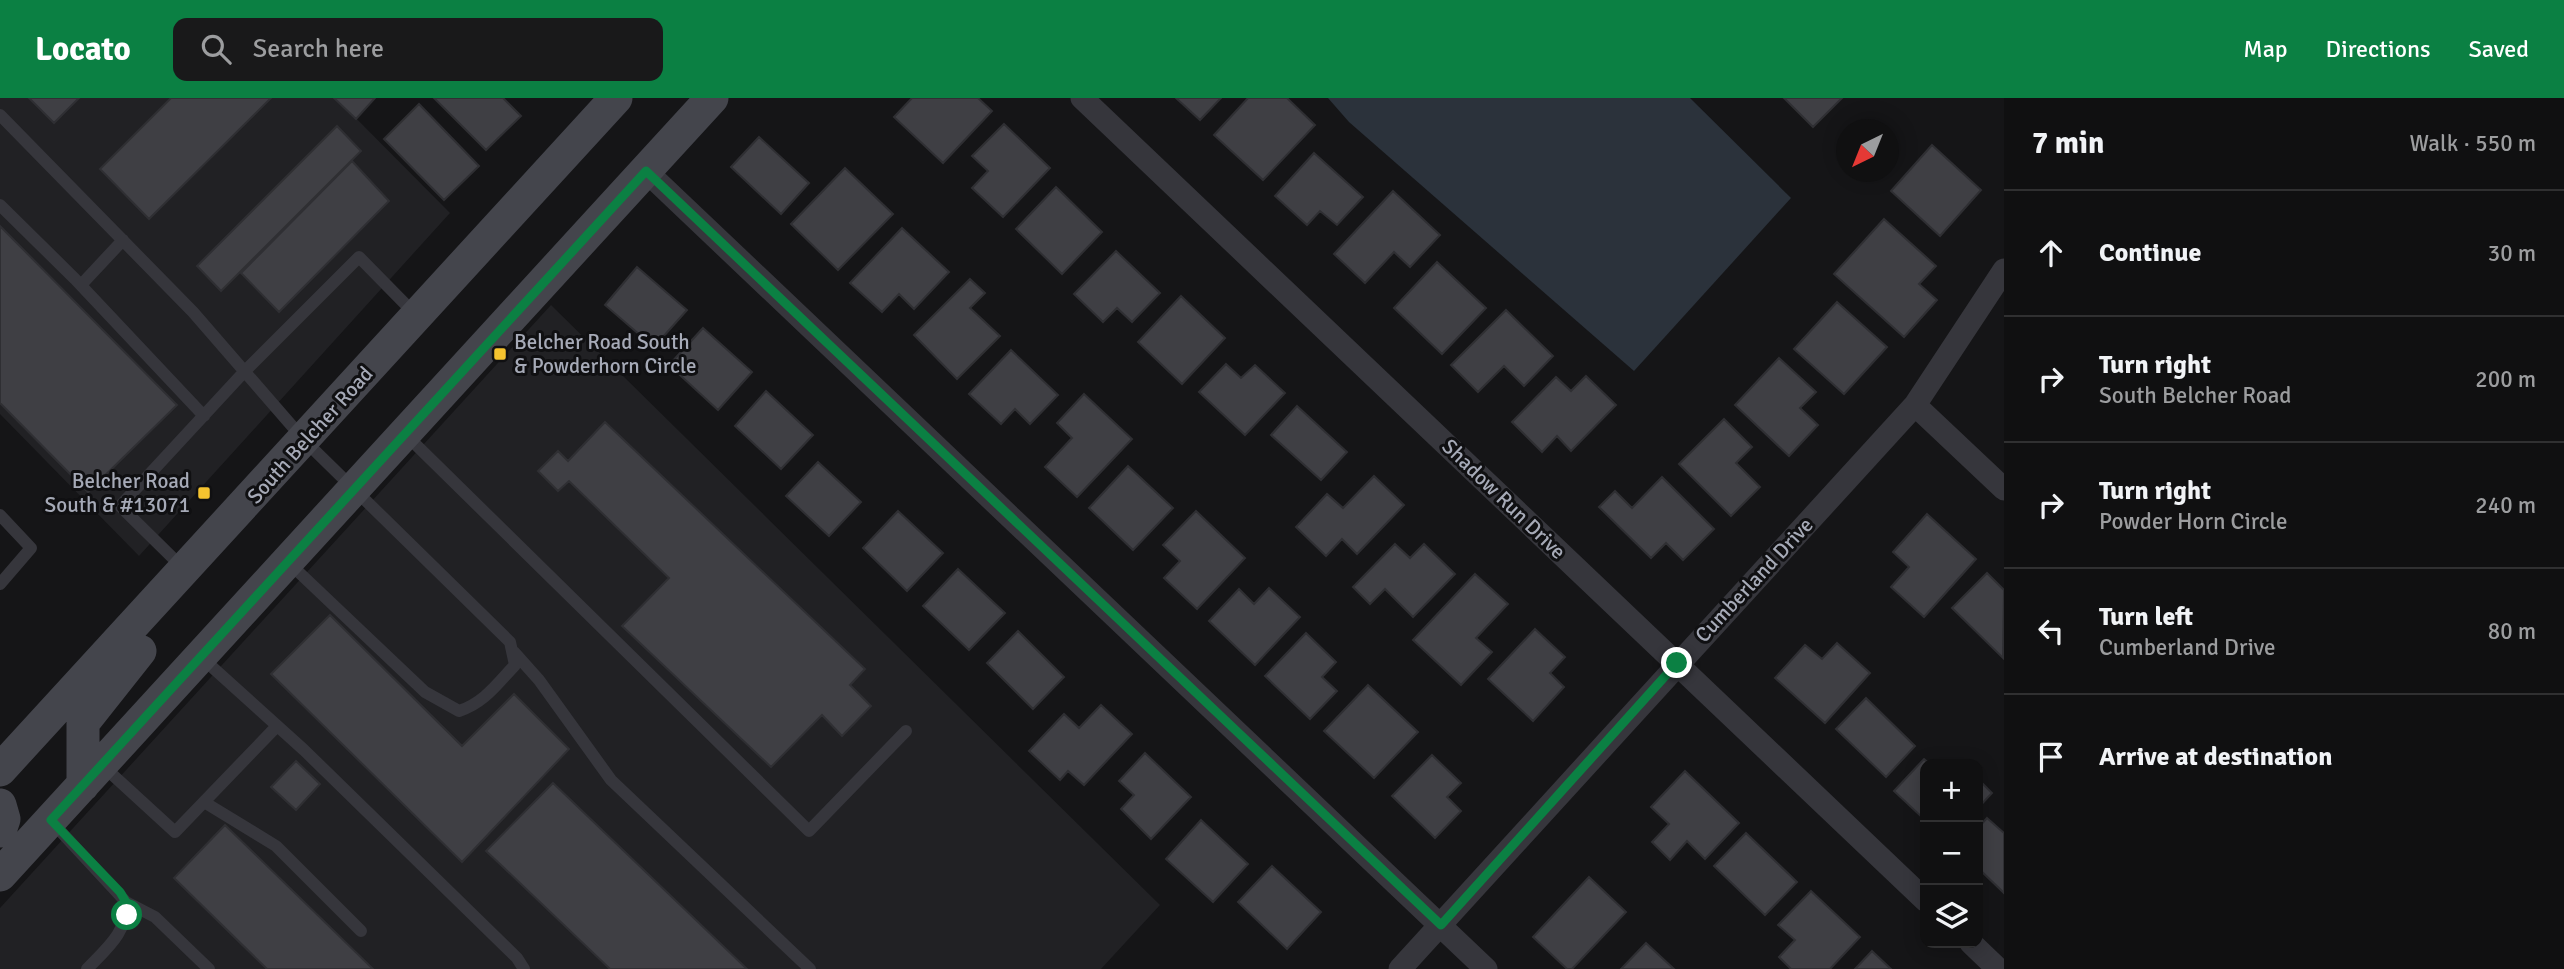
<!DOCTYPE html>
<meta charset="utf-8">
<style>
:root{--surface:#101011;--page:#19191a;--text:#f1f3f6;--muted:#9c9d9f;--line:#303031;--accent:#0b8043}
body{margin:0;font-family:Signika,sans-serif;background:var(--page);color:var(--text)}
.controls{position:absolute;right:21px;bottom:21px;display:grid;overflow:hidden;border-radius:14px;box-shadow:0 4px 18px #0003}
.controls button{width:63px;height:63px;display:grid;place-items:center;padding:0;border:0;border-bottom:2px solid var(--line);background:var(--surface);color:var(--text);font:35px sans-serif}
.compass{position:absolute;left:1836px;top:21px;width:63px;height:63px;border-radius:50%;background:var(--surface);box-shadow:0 4px 18px #0003;rotate:223deg}
.stop{position:absolute;width:21px;height:21px;margin:-16px;border:5px solid #0b8043;border-radius:50%;background:#fff}
.stop.end{background:#0b8043;border-color:#fff;box-shadow:0 2px 7px #0008}
.list{margin:0;padding:0;list-style:none}
h2{display:flex;justify-content:space-between;align-items:center;height:91px;margin:0;padding:0 28px;font-size:30px}
h2 small{font-size:23px;font-weight:400;color:var(--muted)}
.list li{display:grid;grid-template-columns:46px 1fr auto;gap:21px;align-items:center;box-sizing:border-box;height:126px;padding:0 28px;border-top:2px solid var(--line)}
.list b{display:block;font-size:26px;white-space:nowrap}
.list p{margin:0;font-size:23px;white-space:nowrap;color:var(--muted)}
.list em{font-size:23px;font-style:normal;color:var(--muted)}
.icon{flex:none;width:38px;height:38px;fill:none;stroke:currentColor;stroke-width:2;stroke-linecap:round;stroke-linejoin:round}
.map{position:relative;flex:none;width:2004px;height:871px;overflow:hidden}
header{display:flex;align-items:center;gap:42px;box-sizing:border-box;height:98px;padding:0 35px;background:var(--accent);color:#fff}
header strong{font-size:33px}
nav{display:flex;gap:38px;margin-inline-start:auto;font-size:24px}
.search{width:490px;height:63px;background:var(--page);display:flex;align-items:center;gap:18px;box-sizing:border-box;padding:0 24px;border-radius:14px;color:var(--muted);font-size:26px}
main{display:flex}
aside{flex:1;background:var(--surface)}
.map>svg:first-child{display:block}
.built{fill:#212124}
.water{fill:#2b323b}
.building{fill:#3f3f44;stroke:#2f2f33;stroke-width:2}
.lines{fill:none;stroke-linecap:round;stroke-linejoin:round}
.lane{stroke:#36363c;stroke-width:12}
.street{stroke:#36363c;stroke-width:23}
.secondary{stroke:#44454c;stroke-width:33}
.route{stroke:#0b8043;stroke-width:9}
.poi-dot{fill:#f5c32f;stroke:#101012;stroke-width:2.5}
.labels{text-anchor:middle;dominant-baseline:central;stroke-width:6;stroke-linejoin:round;paint-order:stroke}
.poi-label{font-size:21px;fill:#a6aab7;stroke:#101012;text-anchor:start}
.street-label{font-size:21px;fill:#a6aab7;stroke:#101012}
</style>
<header>
<strong>Locato</strong>
<div class="search"><svg class="icon" aria-label="search" viewBox="0 0 24 24"><circle cx="10" cy="10" r="6"/><path d="M15 15l6 6"/></svg>Search here</div>
<nav><a>Map</a><a>Directions</a><a>Saved</a></nav>
</header>
<main>
<div class="map">
<svg width="2004" height="871" viewBox="0 0 2004 871">
<rect width="100%" height="100%" fill="#151517"/>
<path class="built" d="M0,0H336L450,115L139,458L0,316Z
M551,207L1160,807L1101,871H0V810Z"/>
<path class="water" d="M1328,0H1690L1791,100L1634,273L1349,24Z"/>
<path class="building" d="M29,0H79L54,25Z
M171,0H271L149,121L100,71Z
M334,0H375L356,21Z
M434,0H503L521,18L486,52Z
M912,0H978L992,13L943,65L894,19Z
M1176,0H1221L1200,22Z
M1248,0H1287L1315,27L1263,82L1214,37Z
M1784,0H1842L1813,29Z
M419,6L479,68L444,102L384,41Z
M1004,26L1050,70L1003,119L972,90L988,73L972,58Z
M337,28L361,53L221,193L197,168Z
M759,39L809,85L781,116L731,69Z
M1932,47L1981,92L1940,138L1891,93Z
M1314,55L1363,99L1337,127L1320,113L1307,127L1275,98Z
M352,63L389,103L279,214L241,175Z
M845,70L893,116L838,172L791,126Z
M1056,89L1102,134L1062,176L1016,131Z
M1393,93L1440,137L1410,169L1394,154L1365,185L1334,156Z
M1884,121L1936,168L1919,186L1937,202L1904,239L1834,176Z
M0,128L177,307L88,394L0,305Z
M902,130L949,174L914,211L899,196L882,214L850,185Z
M1116,153L1160,195L1132,224L1117,210L1103,224L1074,196Z
M1437,164L1486,210L1442,256L1394,210Z
M637,169L687,212L654,249L605,207Z
M970,181L985,195L970,210L1000,238L957,281L914,237Z
M1181,198L1225,240L1182,286L1138,244Z
M1837,204L1887,249L1844,296L1794,251Z
M1506,212L1553,258L1524,288L1504,268L1478,294L1451,267Z
M703,230L752,274L718,312L669,267Z
M1011,252L1058,297L1030,326L1015,311L1001,326L969,296Z
M1779,260L1816,294L1800,310L1818,327L1789,358L1735,307Z
M1226,266L1241,280L1255,267L1285,295L1245,337L1199,294Z
M1586,278L1616,307L1571,353L1557,338L1542,354L1512,324L1556,279L1571,293Z
M766,293L813,337L781,371L735,328Z
M1084,296L1132,341L1077,399L1045,369L1072,340L1057,325Z
M1297,308L1347,354L1321,382L1271,337Z
M1724,321L1752,349L1736,365L1760,389L1731,418L1679,366Z
M605,324L865,571L850,587L871,608L842,638L822,617L771,669L622,528L669,480L569,383L558,393L538,373L558,353L568,363Z
M818,364L861,404L829,438L786,398Z
M1128,368L1173,410L1133,452L1089,410Z
M1374,378L1404,407L1357,456L1342,441L1326,458L1296,429L1327,396L1343,410Z
M1662,379L1714,431L1683,462L1666,445L1651,460L1599,409L1615,393L1632,410Z
M898,413L943,455L907,493L863,450Z
M1196,413L1245,460L1197,511L1164,480L1180,463L1163,447Z
M1927,416L1976,461L1924,519L1891,489L1909,469L1893,454Z
M1395,446L1410,460L1424,446L1455,476L1413,519L1385,491L1370,506L1353,489Z
M958,471L1005,515L969,552L923,508Z
M1987,475L2004,492L2003,560L1952,510Z
M1475,476L1508,506L1476,540L1492,554L1461,587L1413,542Z
M1269,490L1300,519L1255,567L1209,523L1239,491L1254,506Z
M330,517L462,648L514,596L569,651L462,764L271,576Z
M1535,531L1565,559L1550,575L1564,589L1533,623L1488,581Z
M1018,533L1064,579L1033,611L987,565Z
M1306,535L1336,564L1322,579L1337,593L1310,621L1265,578Z
M1837,545L1870,575L1825,625L1775,580L1805,547L1822,561Z
M1368,587L1418,634L1374,680L1324,633Z
M1866,600L1915,648L1886,679L1836,631Z
M1101,607L1132,636L1084,687L1068,673L1060,682L1029,653L1064,616L1079,630Z
M1145,655L1191,699L1151,741L1121,711L1134,697L1119,683Z
M1432,657L1461,685L1447,699L1461,713L1435,740L1392,698Z
M1924,661L1930,666H1925V722L1894,693Z
M296,663L320,686L296,712L271,689Z
M1685,673L1739,725L1705,761L1687,743L1670,762L1652,744L1669,726L1651,709Z
M1978,681L1992,695L1978,710Z
M553,685L747,871H610L501,767L486,753Z
M1987,720L2004,735V795L1978,770V730Z
M1201,722L1248,766L1213,804L1166,761Z
M225,727L373,871H267L174,780Z
M1746,735L1797,784L1765,817L1714,768Z
M1272,768L1321,814L1287,851L1238,804Z
M1589,779L1626,814L1572,871H1567L1533,839Z
M1811,793L1860,839L1830,871H1791L1779,859L1795,842L1778,827Z
M1646,845L1674,871H1621Z
M1872,853L1891,871H1855Z"/>
<g class="lines">
<path class="lane" d="M0,17L193,214L305,343L510,544L515,567C497,586 484,605 459,613L425,594L288,464
M0,107L75,181L204,318
M81,187L123,142
M405,336L809,733L906,633
M0,417L31,450L0,486
M183,470L120,408L244,274L359,159L415,216
M514,554L539,582L611,682L810,871
M201,559L304,652L517,860L524,871
M103,668L175,734L277,628
M204,704L276,748L361,833
M51,723L126,804C128,834 107,850 87,871
M126,804L155,819L209,871"/>
<path class="street" d="M1082,0L1925,802
M646,73L1486,871
M1915,307L2004,391
M1971,845L1998,871
M1400,871L1915,307L2004,172"/>
<path class="secondary" d="M0,672L616,0
M83,687V625L140,553
M0,707L4,721L0,733
M0,777L712,0"/>
</g>
<g class="lines">
<path class="route" d="M127,817L126,804L120,794L51,722L646,73L1441,827L1677,565"/>
</g>
<g class="poi-dot">
<rect x="493" y="249" width="14" height="14" rx="3.5"/>
<rect x="197" y="388" width="14" height="14" rx="3.5"/>
</g>
<g class="labels">
<g class="poi-label">
<text x="514" y="244">Belcher Road South<tspan x="514" dy="24">&amp; Powderhorn Circle</tspan></text>
<text x="190" y="383" text-anchor="end">Belcher Road<tspan x="190" dy="24">South &amp; #13071</tspan></text>
</g>
<g class="street-label">
<text transform="translate(310 337) rotate(-48)">South Belcher Road</text>
<text transform="translate(1504 401) rotate(44)">Shadow Run Drive</text>
<text transform="translate(1754 482) rotate(-47)">Cumberland Drive</text>
</g>
</g>
</svg>
<div class="controls">
<button>+</button>
<button>−</button>
<button><svg class="icon" aria-label="layers" viewBox="0 0 24 24"><path d="M12 4l9 5-9 5-9-5zM3 14l9 5 9-5"/></svg></button>
</div>
<svg class="compass" viewBox="-18 -18 36 36"><path d="M0-13l5 13h-10z" fill="#e53935"/><path d="M0 13l5-13h-10z" fill="#9c9d9f"/></svg>
<div class="stop" style="left:127px;top:817px"></div>
<div class="stop end" style="left:1677px;top:565px"></div>
</div>
<aside>
<h2>7 min<small>Walk · 550 m</small></h2>
<ul class="list">
<li><svg class="icon" aria-label="ahead" viewBox="0 0 24 24"><path d="M12 20V5M6 11l6-6 6 6"/></svg><div><b>Continue</b></div><em>30 m</em></li>
<li><svg class="icon" aria-label="right" viewBox="0 0 24 24"><path d="M7 20v-9h11M14 6l5 5-5 5"/></svg><div><b>Turn right</b><p>South Belcher Road</p></div><em>200 m</em></li>
<li><svg class="icon" aria-label="right" viewBox="0 0 24 24"><path d="M7 20v-9h11M14 6l5 5-5 5"/></svg><div><b>Turn right</b><p>Powder Horn Circle</p></div><em>240 m</em></li>
<li><svg class="icon" aria-label="left" viewBox="0 0 24 24"><path d="M17 20v-9H6M10 6l-5 5 5 5"/></svg><div><b>Turn left</b><p>Cumberland Drive</p></div><em>80 m</em></li>
<li><svg class="icon" aria-label="arrive" viewBox="0 0 24 24"><path d="M6 21V4h12l-3 4 3 4H6"/></svg><div><b>Arrive at destination</b></div></li>
</ul>
</aside>
</main>
